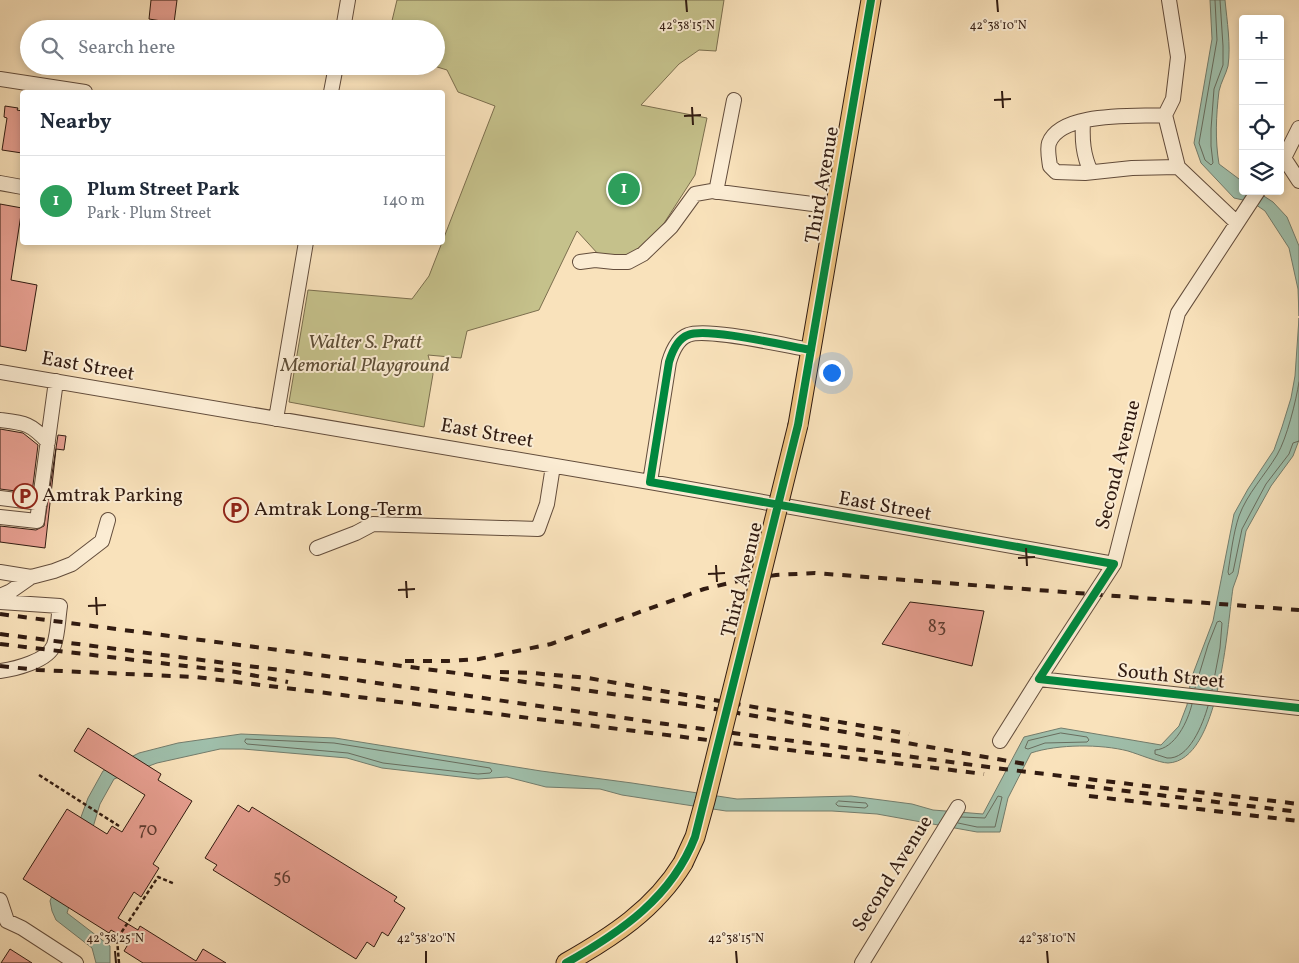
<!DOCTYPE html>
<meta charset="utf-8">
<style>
:root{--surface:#fff;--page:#f2f2f3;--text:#1f2937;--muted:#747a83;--line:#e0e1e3;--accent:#d93025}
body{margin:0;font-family:Vollkorn,serif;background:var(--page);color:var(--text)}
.controls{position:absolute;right:15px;top:15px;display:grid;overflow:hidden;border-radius:5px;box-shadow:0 2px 8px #0003}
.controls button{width:45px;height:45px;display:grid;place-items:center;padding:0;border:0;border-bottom:1px solid var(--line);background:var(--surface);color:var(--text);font:25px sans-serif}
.you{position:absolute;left:831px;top:372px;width:18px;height:18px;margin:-12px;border:4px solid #fff;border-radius:50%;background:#1a73e8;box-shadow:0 0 0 8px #1a73e833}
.badge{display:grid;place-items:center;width:32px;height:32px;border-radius:50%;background:var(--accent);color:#fff;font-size:16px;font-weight:700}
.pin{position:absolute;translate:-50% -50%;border:2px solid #fff;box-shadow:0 1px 5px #0006}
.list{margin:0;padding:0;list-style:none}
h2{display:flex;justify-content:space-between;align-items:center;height:65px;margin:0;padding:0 20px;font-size:21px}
h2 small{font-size:16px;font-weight:400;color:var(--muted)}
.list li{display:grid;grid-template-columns:32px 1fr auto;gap:15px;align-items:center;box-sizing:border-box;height:90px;padding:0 20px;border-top:1px solid var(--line)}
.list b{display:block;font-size:19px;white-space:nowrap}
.list p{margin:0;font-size:16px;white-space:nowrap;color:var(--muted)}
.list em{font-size:16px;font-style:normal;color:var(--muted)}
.icon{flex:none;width:28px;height:28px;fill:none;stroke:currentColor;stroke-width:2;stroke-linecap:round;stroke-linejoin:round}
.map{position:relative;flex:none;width:1299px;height:963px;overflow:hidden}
.search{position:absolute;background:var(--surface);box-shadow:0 2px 8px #0003;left:20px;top:20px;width:425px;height:55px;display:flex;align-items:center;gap:12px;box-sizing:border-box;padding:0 18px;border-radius:28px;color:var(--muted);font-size:19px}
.panel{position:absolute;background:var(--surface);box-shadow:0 2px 8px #0003;left:20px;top:90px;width:425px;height:155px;border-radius:5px}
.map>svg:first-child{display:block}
.green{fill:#c5c18b;stroke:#7b6e4e}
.water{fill:#9fbfab;stroke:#737d6d}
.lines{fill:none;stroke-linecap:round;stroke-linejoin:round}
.shore{stroke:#686d5e;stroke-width:1}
.building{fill:#e8a092;stroke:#311b11}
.minor-casing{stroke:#634d3c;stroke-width:16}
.major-casing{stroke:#311b11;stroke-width:21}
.path{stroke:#311b11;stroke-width:2.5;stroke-dasharray:4 2.5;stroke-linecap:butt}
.minor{stroke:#fbecd3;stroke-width:14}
.major{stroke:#ecc17e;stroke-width:19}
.rail{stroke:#311b11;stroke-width:4;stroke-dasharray:9 9;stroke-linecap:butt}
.major-bridge-casing{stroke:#311b11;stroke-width:21;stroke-linecap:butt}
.major-bridge{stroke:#ecc17e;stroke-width:19}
.cycleway-casing{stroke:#fbecd3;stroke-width:11}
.cycleway{stroke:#00873e;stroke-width:8}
.ticks{fill:none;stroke:#311b11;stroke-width:2}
.labels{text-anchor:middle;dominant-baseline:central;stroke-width:4;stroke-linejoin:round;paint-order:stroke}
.number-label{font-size:18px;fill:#5f3c31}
.street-label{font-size:20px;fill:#311b11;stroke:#fbecd3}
.park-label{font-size:20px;font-style:italic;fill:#5d4d36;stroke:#fbecd3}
.poi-label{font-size:20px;fill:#311b11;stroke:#fbecd3;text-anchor:start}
.ticks-label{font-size:12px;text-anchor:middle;fill:#311b11;stroke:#fbecd3;stroke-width:4;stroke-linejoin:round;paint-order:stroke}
</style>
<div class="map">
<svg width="1299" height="963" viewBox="0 0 1299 963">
<rect width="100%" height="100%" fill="#f9e2bb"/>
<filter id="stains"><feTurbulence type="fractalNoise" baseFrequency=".004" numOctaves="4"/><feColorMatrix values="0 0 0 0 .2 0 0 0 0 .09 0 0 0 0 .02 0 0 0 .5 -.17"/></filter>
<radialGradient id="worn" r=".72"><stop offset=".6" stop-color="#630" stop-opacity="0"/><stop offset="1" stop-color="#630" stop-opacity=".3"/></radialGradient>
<path class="green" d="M397,0H724L716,51L699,50L679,64L641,105L707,118L695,175L659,231L646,246L625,257L599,255L577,231L539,310L467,331L461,358L428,355L433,374L424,427L289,402L308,290L412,299L429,276L495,106L458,92L447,70L434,66H436V29H390Z"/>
<path class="water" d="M1210,0H1225C1227,21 1231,45 1228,66C1226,74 1221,82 1219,91C1216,116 1215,140 1219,164L1243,182V191H1256L1273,202L1287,217L1299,246V316L1298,289L1289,248L1265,211L1252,202L1234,198L1201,163L1194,143L1212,39Z
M1299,318V440L1293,456L1271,486L1246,531L1238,574L1233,588C1227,626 1220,761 1168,763C1160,763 1138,754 1128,751C1101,744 1058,744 1031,753L1008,798L1000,832H977L877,814L832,811H726L622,795L600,789L546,787L507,777L478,779L382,768L347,758L243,749H220L157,763L114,779L100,804L67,913L110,946V963H96L92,948L56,920L52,911L50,901L88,798L103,771L139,753L178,743L241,734L335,738L541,771L632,783L737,799L851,796L912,804L933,810L983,814L1024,737L1061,728L1161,745L1179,726L1187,705L1191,679L1213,621L1234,514L1248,489L1274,450L1282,427L1291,398L1295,376Z"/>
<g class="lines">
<path class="shore" d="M1215,0L1217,40L1199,143L1205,160L1211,165L1213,163L1211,146V129L1214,89L1223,65V46L1220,0
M1299,382C1296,401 1287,438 1277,455C1265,475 1247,494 1239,516C1233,534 1231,554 1228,572L1229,575L1233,572L1242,529L1266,484L1289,454L1293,443L1299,441
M1195,688L1208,645L1217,622L1220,621L1222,623L1220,648L1212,690
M1192,704C1188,721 1175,749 1155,750V754C1159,755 1163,757 1167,758C1189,760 1203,724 1208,706
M1061,733L1087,737L1089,740L1087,742L1045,743L1028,749L1025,748L1028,741Z
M246,739L334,743L490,768L492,771L490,773L478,774L383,763L348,753L247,744L245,742Z
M839,801L866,803L868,806L865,808L838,806L836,804Z
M958,823L977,827H995L1002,797L998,796L985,818L961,817"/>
</g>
<path class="building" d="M151,0H177L174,23L149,19Z
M5,106L18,108L17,110L22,111V153L2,150L7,118L4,117Z
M0,204L22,208L11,280L37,285L26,351L0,346Z
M0,429L23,433L38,445L32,493L0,489Z
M58,435L66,436L64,450L56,449L45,548L0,542V526L36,530L44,526Z
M910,602L984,611L972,666L882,644Z
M88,728L161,774L158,780L192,801L153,864L159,868L141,897L134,892L118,918L138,930L140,926L196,961L203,949L226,963H143L124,951L130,941L111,930L109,933L23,879L67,809L107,834L112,826L122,832L145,795L74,751Z
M238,805L249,812L252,807L397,897L394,901L405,908L388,936L382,932L374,947L367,942L356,959L213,870L217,865L205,858Z
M10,949L32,963H1Z"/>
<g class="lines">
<defs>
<path id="minor" d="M343,29L348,0
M0,79L85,92
M331,92L336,66
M1165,115L1173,99L1178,57L1169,0
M1083,121C1082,140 1083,155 1091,172
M1299,128L1284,158L1299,181
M1178,167L1132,168L1085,173L1056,172L1050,166C1049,159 1047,149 1049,143C1061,111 1136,117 1165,115L1178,167L1237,223
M0,183L22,187
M716,192L734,100
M580,262L595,260L614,262H628L643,254L671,227L695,194L712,191L836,207
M0,372L650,482L1114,564
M276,419L306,242
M0,420C25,423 30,423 48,442
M650,482L669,362C672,352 677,339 688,335C707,327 787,346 811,350
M0,498L40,503
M0,517L37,521L56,381
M317,548L356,533L373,524L538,529L547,504L553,466
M0,572L31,577L54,571L72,564L102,541L108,520
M0,596L11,591L31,577
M0,602L60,606C58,619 58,633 54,645C48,661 15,669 0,671
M1039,679L1299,708
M1000,741L1039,679L1114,564L1178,313L1258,191
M0,900L7,921
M7,921L22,928L76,963
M862,963L958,807"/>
<path id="major" d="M798,425L871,0
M566,963C612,937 655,909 683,863"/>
</defs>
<use href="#minor" class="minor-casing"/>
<use href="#major" class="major-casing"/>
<path class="path" d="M39,775L119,826
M119,963L117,939L158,877L175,884"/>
<use href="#minor" class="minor"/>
<use href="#major" class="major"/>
<path class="rail" d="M0,614L518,681L693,705L1025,764
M0,634L342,678L666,724L1003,769L1299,804
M0,644L236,672L288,682
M405,661H448L479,659L551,644L704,589L738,581L776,575L815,573L1299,610
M0,666L38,670L196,677L984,774
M500,672L532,673L588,678L909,734
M1068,784L1299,812
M1089,796L1299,821"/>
<defs>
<path id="major-bridge" d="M683,863L695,837L705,801L798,425"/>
</defs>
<use href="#major-bridge" class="major-bridge-casing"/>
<use href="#major-bridge" class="major-bridge"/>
<defs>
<path id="cycleway" d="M811,350C787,346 707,327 688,335C677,339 672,352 669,362L650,482L1114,564L1039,679L1299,708
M566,963C621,932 672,897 695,837L798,425L871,0"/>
</defs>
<use href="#cycleway" class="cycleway-casing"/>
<use href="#cycleway" class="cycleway"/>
</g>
<path class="ticks" d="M686,0L687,12M997,0L998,12M1002,91L1003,108M994,100L1011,99M692,107L693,125M684,116L701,115M1026,548L1027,566M1018,558L1035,557M716,565L717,582M708,574L725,573M406,581L407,598M398,590L415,589M96,597L97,615M88,606L106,605M115,951L116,963M426,951V963M736,951L737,963M1047,951L1048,963"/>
<defs>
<symbol id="parking-ring" viewBox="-11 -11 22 22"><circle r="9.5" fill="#fbecd3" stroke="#8f2418" stroke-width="1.5"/><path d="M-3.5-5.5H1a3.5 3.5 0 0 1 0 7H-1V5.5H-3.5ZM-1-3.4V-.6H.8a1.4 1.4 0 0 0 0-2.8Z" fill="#8f2418"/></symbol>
</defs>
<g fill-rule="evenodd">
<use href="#parking-ring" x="11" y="482" width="28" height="28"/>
<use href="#parking-ring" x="222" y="496" width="28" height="28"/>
</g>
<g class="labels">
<g class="number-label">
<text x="937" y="627">83</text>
<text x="148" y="830">70</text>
<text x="282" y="878">56</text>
</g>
<g class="street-label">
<text transform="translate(823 185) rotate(-80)">Third Avenue</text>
<text transform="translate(88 367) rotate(10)">East Street</text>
<text transform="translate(487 434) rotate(10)">East Street</text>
<text transform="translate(1119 465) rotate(-76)">Second Avenue</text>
<text transform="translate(885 507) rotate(10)">East Street</text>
<text transform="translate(743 580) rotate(-76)">Third Avenue</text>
<text transform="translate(1171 677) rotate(6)">South Street</text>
<text transform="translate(893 874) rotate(-58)">Second Avenue</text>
</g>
<g class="park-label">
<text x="365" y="343">Walter S. Pratt<tspan x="365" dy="23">Memorial Playground</tspan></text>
</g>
<g class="poi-label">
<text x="42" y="496">Amtrak Parking</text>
<text x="254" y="510">Amtrak Long-Term</text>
</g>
</g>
<g class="ticks-label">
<text x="687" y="29">42°38'15"N</text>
<text x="998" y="29">42°38'10"N</text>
<text x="115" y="942">42°38'25"N</text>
<text x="426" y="942">42°38'20"N</text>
<text x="736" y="942">42°38'15"N</text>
<text x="1047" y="942">42°38'10"N</text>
</g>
<rect width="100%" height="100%" filter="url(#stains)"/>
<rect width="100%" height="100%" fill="url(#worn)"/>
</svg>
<div class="controls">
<button>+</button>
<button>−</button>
<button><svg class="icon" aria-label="locate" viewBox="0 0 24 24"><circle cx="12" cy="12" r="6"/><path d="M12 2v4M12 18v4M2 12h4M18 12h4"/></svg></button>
<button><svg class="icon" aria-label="layers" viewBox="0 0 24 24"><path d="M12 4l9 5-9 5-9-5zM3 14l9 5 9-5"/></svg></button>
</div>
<div class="you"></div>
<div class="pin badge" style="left:624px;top:189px;background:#2e9e5b">1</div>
<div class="search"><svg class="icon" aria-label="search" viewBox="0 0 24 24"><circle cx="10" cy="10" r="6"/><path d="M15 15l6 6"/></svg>Search here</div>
<section class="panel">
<h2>Nearby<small></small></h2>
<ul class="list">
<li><span class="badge" style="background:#2e9e5b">1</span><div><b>Plum Street Park</b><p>Park · Plum Street</p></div><em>140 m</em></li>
</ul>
</section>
</div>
